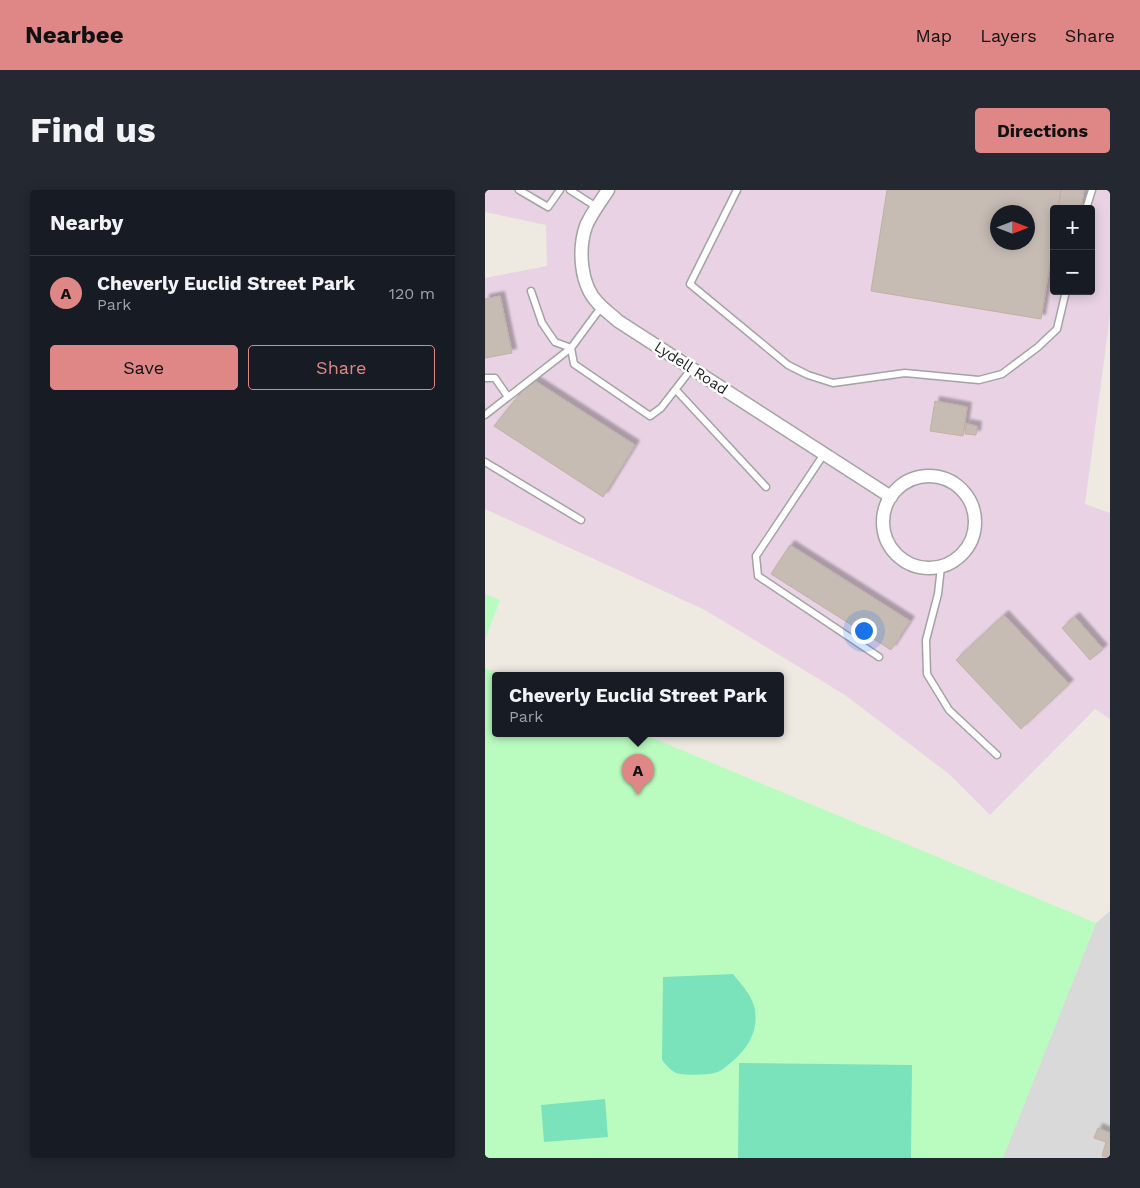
<!DOCTYPE html>
<meta charset="utf-8">
<style>
:root{--surface:#171b24;--page:#242831;--text:#f1f3f6;--muted:#9ea1a6;--line:#363941;--accent:#df8787}
body{margin:0;font-family:"Work Sans",sans-serif;background:var(--page);color:var(--text)}
.controls{position:absolute;right:15px;top:15px;display:grid;overflow:hidden;border-radius:5px;box-shadow:0 2px 12px #0003}
.controls button{width:45px;height:45px;display:grid;place-items:center;padding:0;border:0;border-bottom:1px solid var(--line);background:var(--surface);color:var(--text);font:25px sans-serif}
.compass{position:absolute;left:505px;top:15px;width:45px;height:45px;border-radius:50%;background:var(--surface);box-shadow:0 2px 12px #0003;rotate:90deg}
.you{position:absolute;left:378px;top:440px;width:18px;height:18px;margin:-12px;border:4px solid #fff;border-radius:50%;background:#1a73e8;box-shadow:0 0 0 8px #1a73e833}
.badge{display:grid;place-items:center;width:32px;height:32px;border-radius:50%;background:var(--accent);color:#111;font-size:16px;font-weight:700}
.pin{position:absolute;translate:-50% -41px;filter:drop-shadow(0 1px 2px #0008)}
.pin::after{content:'';position:absolute;top:26px;width:18px;height:15px;background:inherit;clip-path:polygon(0 0,100% 0,50% 100%)}
.popup{position:absolute;left:7px;top:482px;width:292px;height:65px;box-sizing:border-box;display:grid;place-content:center;border-radius:5px;background:var(--surface);filter:drop-shadow(0 1px 4px #0005);font-size:16px;white-space:nowrap;color:var(--muted)}
.popup b{font-size:19px;color:var(--text)}
.popup::after{content:'';position:absolute;left:50%;top:100%;margin-left:-10px;border:10px solid transparent;border-top-color:var(--surface)}
.list{margin:0;padding:0;list-style:none}
h2{display:flex;justify-content:space-between;align-items:center;height:65px;margin:0;padding:0 20px;font-size:21px}
h2 small{font-size:16px;font-weight:400;color:var(--muted)}
.list li{display:grid;grid-template-columns:32px 1fr auto;gap:15px;align-items:center;box-sizing:border-box;height:75px;padding:0 20px;border-top:1px solid var(--line)}
.list b{display:block;font-size:19px;white-space:nowrap}
.list p{margin:0;font-size:16px;white-space:nowrap;color:var(--muted)}
.list em{font-size:16px;font-style:normal;color:var(--muted)}
.actions{display:flex;gap:10px;padding:15px 20px}
.actions a{flex:1;padding:11px 0;border:1px solid var(--accent);border-radius:5px;text-align:center;font-size:18px;color:var(--accent)}
.actions .main{background:var(--accent);color:#111}
.map{position:relative;flex:none;width:625px;height:968px;overflow:hidden;border-radius:5px}
header{display:flex;align-items:center;gap:30px;box-sizing:border-box;height:70px;padding:0 25px;background:var(--accent);color:#111}
header strong{font-size:24px}
nav{display:flex;gap:28px;margin-inline-start:auto;font-size:18px}
.intro{display:flex;align-items:center;justify-content:space-between;box-sizing:border-box;height:120px;padding:0 30px}
h1{margin:0;font-size:35px}
.button{padding:12px 22px;border-radius:5px;background:var(--accent);color:#111;font-size:18px;font-weight:700}
main{display:flex;gap:30px;padding:0 30px}
aside{flex:1;background:var(--surface);border-radius:5px;box-shadow:0 2px 12px #0003}
.map>svg:first-child{display:block}
.residential{fill:#dad9d9}
.industrial{fill:#e8d2e3;fill-rule:evenodd}
.park{fill:#bafcc0}
.pitch{fill:#7ae3bc}
.building{fill:#c6bcb4;stroke:#c1b0a3;fill-rule:evenodd;filter:url(#shadow)}
.lines{fill:none;stroke-linecap:round;stroke-linejoin:round}
.lane-casing{stroke:#a3a3a3;stroke-width:9}
.street-casing{stroke:#a3a3a3;stroke-width:15}
.lane{stroke:#fff;stroke-width:6}
.street{stroke:#fff;stroke-width:12}
.labels{text-anchor:middle;dominant-baseline:central;stroke-width:5;stroke-linejoin:round;paint-order:stroke}
.street-label{font-size:15px;fill:#1c1c1c;stroke:#fff}
</style>
<header>
<strong>Nearbee</strong>
<nav><a>Map</a><a>Layers</a><a>Share</a></nav>
</header>
<div class="intro"><h1>Find us</h1><a class="button">Directions</a></div>
<main>
<aside>
<h2>Nearby<small></small></h2>
<ul class="list">
<li><span class="badge">A</span><div><b>Cheverly Euclid Street Park</b><p>Park</p></div><em>120 m</em></li>
</ul>
<div class="actions"><a class="main">Save</a><a>Share</a></div>
</aside>
<div class="map">
<svg width="625" height="968" viewBox="0 0 625 968">
<defs>
<filter id="shadow"><feDropShadow dx="4.5" dy="-4.5" stdDeviation="1" flood-color="#0004"/></filter>
</defs>
<rect width="100%" height="100%" fill="#eeeae1"/>
<path class="residential" d="M625,721V968H517L611,733Z"/>
<path class="industrial" d="M0,0H625V125L600,314L625,323V529L610,519L505,625L464,584L360,505L220,420L0,319V88L62,76L61,35L0,22ZM569,19H606V101H569ZM512,22H542V52H512Z"/>
<path class="park" d="M0,404L15,410L0,450Z
M0,478L20,486H11V544H158L611,733L518,968H0Z"/>
<path class="pitch" d="M248,784C255,793 266,804 269,816C275,838 264,856 249,870C244,874 238,880 233,882C225,885 199,886 191,883C185,880 181,875 177,870L178,787Z
M254,873L427,875L426,968H253Z
M120,909L123,947L59,952L56,915Z"/>
<path class="building" d="M402,0H576L573,19H569V48L556,129L386,101ZM512,22H542V52H512Z
M576,0H599L596,19H573Z
M15,106L27,163L0,168V109Z
M47,189L150,255L118,307L9,236Z
M450,211L482,217L478,246L445,241Z
M481,234L492,236L491,245L480,244Z
M305,355L425,431L406,460L286,384Z
M519,425L584,494L536,539L471,470Z
M590,427L618,459L605,470L577,438Z
M613,938L625,943V966H623V968L617,966L621,952L609,948Z"/>
<g class="lines">
<defs>
<path id="lane" d="M34,0L63,17L75,0
M85,0L113,18
M252,0L205,94L303,175L323,185L348,193L420,183L494,190L517,184L553,157L572,139L581,101
M601,19L607,0
M117,116L86,158L89,174L165,226L176,218L207,178
M0,188H10L23,207
M191,200L281,297
M0,225L86,158L70,152L57,133L46,101
M339,264L271,366L273,386L394,467
M0,272L96,330
M456,377L453,404L441,450L442,484L464,520L512,565"/>
<path id="street" d="M123,0C116,11 106,24 101,36C93,59 95,95 113,113C119,120 127,125 133,131L406,307
M398 332a46 46 0 1 1 92 0a46 46 0 1 1-92 0Z"/>
</defs>
<use href="#lane" class="lane-casing"/>
<use href="#street" class="street-casing"/>
<use href="#lane" class="lane"/>
<use href="#street" class="street"/>
</g>
<g class="labels">
<g class="street-label">
<text transform="translate(206 178) rotate(33)">Lydell Road</text>
</g>
</g>
</svg>
<div class="controls">
<button>+</button>
<button>−</button>
</div>
<svg class="compass" viewBox="-18 -18 36 36"><path d="M0-13l5 13h-10z" fill="#e53935"/><path d="M0 13l5-13h-10z" fill="#9ea1a6"/></svg>
<div class="you"></div>
<div class="pin badge" style="left:153px;top:605px">A</div>
<div class="popup"><b>Cheverly Euclid Street Park</b>Park</div>
</div>
</main>
